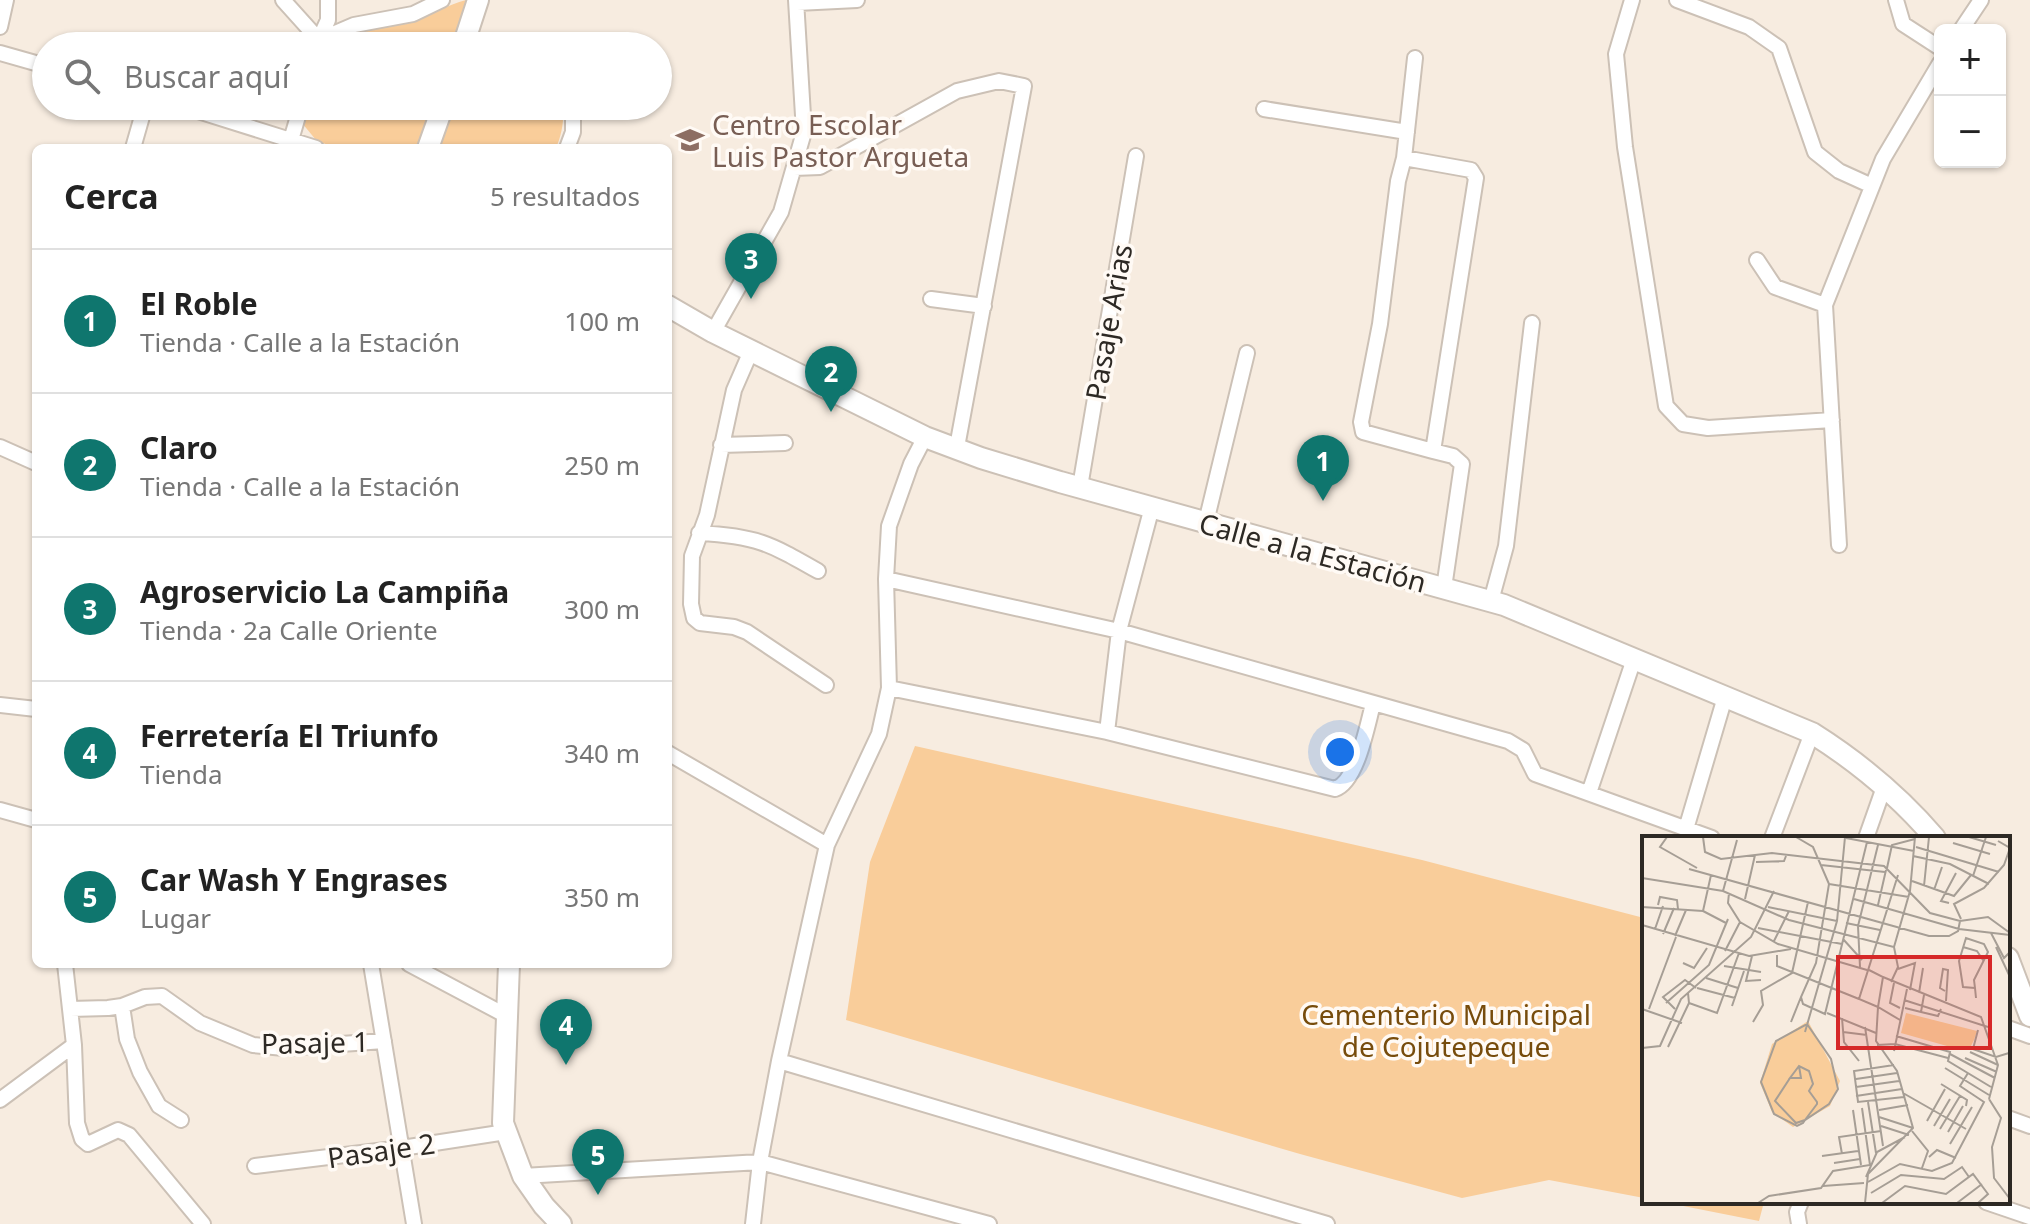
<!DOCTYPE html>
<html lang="es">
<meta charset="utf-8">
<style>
:root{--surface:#fff;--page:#f6f6f6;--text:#222;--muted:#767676;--line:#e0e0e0;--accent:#0f766e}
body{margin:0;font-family:"Noto Sans",sans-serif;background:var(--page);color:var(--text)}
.controls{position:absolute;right:24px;top:24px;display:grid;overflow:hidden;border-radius:12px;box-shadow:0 2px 6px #0004}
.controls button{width:72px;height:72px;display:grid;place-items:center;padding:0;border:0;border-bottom:2px solid var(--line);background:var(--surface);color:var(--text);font:40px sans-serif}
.you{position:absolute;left:1340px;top:752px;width:28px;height:28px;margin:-20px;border:6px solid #fff;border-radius:50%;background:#1a73e8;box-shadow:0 0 0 12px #1a73e833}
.badge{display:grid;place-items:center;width:52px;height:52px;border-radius:50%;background:var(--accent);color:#fff;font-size:26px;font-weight:700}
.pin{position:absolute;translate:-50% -66px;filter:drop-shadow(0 2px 4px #0008)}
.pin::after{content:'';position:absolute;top:42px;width:28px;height:24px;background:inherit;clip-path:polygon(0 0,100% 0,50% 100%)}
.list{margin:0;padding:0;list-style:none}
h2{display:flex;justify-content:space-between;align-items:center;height:104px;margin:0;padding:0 32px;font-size:34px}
h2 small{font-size:26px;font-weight:400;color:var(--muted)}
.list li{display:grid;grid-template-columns:52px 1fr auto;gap:24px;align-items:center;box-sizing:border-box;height:144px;padding:0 32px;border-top:2px solid var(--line)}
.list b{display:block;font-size:30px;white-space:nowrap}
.list p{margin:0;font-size:26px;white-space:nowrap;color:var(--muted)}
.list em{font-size:26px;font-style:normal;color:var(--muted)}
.icon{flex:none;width:44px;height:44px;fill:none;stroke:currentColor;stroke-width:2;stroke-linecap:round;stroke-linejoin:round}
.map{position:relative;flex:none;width:2030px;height:1224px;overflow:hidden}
.search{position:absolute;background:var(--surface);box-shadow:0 2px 6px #0004;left:32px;top:32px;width:640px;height:88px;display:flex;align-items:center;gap:20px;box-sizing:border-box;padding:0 28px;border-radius:44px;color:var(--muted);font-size:30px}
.panel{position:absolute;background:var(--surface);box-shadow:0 2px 6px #0004;left:32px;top:144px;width:640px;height:824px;border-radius:12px}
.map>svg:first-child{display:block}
.green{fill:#f9cd9a}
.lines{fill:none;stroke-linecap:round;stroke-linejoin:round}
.street-casing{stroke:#ccc1b6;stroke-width:18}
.secondary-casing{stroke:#ccc1b6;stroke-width:24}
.street{stroke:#fff;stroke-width:14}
.secondary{stroke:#fff;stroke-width:20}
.labels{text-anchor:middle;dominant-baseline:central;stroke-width:7;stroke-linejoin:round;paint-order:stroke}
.education-label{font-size:28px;fill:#785e54;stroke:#fffaf5;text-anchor:start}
.street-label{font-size:28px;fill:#2d2924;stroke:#fffaf5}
.park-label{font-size:28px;fill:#774c0c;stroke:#fffaf5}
.inset-road{fill:none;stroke:#a69e95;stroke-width:2}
.view{fill:#d62828;fill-opacity:0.15;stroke:#d62828;stroke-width:4}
.inset-edge{fill:none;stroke:#2d2924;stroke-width:4}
</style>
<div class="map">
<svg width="2030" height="1224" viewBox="0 0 2030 1224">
<rect width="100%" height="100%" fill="#f7ece0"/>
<path class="green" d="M466,0L455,46H333C355,26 384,27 411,20C430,15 448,5 466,0Z
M300,106H435L420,148H335L316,140L297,117Z
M453,106H563C564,121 562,134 556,148H438Z
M915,746L1422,860L1644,918V1198L1549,1180L1462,1198L1300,1154L846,1020L870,862Z
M1663,1202H1764L1759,1221Z"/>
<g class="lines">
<defs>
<path id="street" d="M283,0L319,40
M1632,0L1616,54L1625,147L1666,406L1683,424L1708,428L1832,420
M1677,0L1749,27L1779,48L1815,152L1839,171L1872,186
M1896,0L1903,24L1940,48
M797,3L857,0
M0,27L6,0
M1961,30L1981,0
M319,40L354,25L413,14L442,0
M318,42L328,20V0
M0,53L46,66
M182,106L316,148
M1264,109L1407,132
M291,140L301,106
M133,148L145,106
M567,148L573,132V106
M1404,158L1415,58
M794,168L820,167L957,91L999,81L1024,86L957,447
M1757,260L1775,287L1825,305
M931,299L984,306
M713,332L781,212L804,132L796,0
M751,351L734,390L707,515L692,556L691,604L694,618L700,623L734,627L747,632L826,685
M721,445L785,443
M0,447L36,463
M1433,451L1363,432L1361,422L1380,324L1398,181L1404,158L1471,170L1476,178L1433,451L1453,456L1462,464L1444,588
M1080,487L1136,156
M1206,522L1247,353
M699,533C756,536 769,543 818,571
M1839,545L1825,305L1883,159L1940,63
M886,579L1119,631L1508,741L1523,750L1535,774L1712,838
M1491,601L1506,546L1532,323
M889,688L1107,732L1119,631L1152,507
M0,705L36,709
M1107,732L1335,789C1357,782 1367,726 1373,704
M668,753L827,845
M1589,793L1634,659
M0,810L36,820
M1686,829L1725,697
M1772,838L1812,733
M1866,838L1884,787
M65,964L74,1045L77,1123L82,1139L88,1144L118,1130L129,1135L203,1224
M371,964L414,1224
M409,964L507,1016
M122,1006L127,1039L140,1072L159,1106L181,1120
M70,1009L108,1008L122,1006L145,997L162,996L200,1023L253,1045L284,1048L384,1041
M2008,1028L2030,1036
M779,1061L1327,1224
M0,1100L74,1045
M2008,1118L2030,1126
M255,1166L402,1148L506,1132
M523,1176L760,1162L989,1224
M1986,1202L2030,1217
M753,1224L760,1162L779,1061L827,845L879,734L889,688L886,579L889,526L911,464L925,437
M1799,1224L1797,1212L1801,1202"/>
<path id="secondary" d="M463,46L478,0
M428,148L443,106
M668,306L713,332L925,437L981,458L1060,482L1504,605L1812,733C1858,762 1900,797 1935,838
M2008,958L2030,1016
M509,964L503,1123L523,1176L544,1206L561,1224"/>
</defs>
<use href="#street" class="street-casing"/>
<use href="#secondary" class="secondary-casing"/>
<use href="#street" class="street"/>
<use href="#secondary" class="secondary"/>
</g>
<defs>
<symbol id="school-bare" viewBox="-9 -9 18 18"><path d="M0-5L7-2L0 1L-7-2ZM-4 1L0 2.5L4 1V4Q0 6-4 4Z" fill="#8d6e63" stroke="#fffaf5" stroke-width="2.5" paint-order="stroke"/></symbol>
</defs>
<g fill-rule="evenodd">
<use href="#school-bare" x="670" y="120" width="40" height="40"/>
</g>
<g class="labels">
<g class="education-label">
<text x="712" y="124">Centro Escolar<tspan x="712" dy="32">Luis Pastor Argueta</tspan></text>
</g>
<g class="street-label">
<text transform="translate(1108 322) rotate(-80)">Pasaje Arias</text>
<text transform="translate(1313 552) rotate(15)">Calle a la Estación</text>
<text transform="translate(315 1042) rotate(-1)">Pasaje 1</text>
<text transform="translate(381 1150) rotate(-8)">Pasaje 2</text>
</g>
<g class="park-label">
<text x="1446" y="1014">Cementerio Municipal<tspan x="1446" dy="32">de Cojutepeque</tspan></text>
</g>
</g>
<g transform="translate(1642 836)">
<rect width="368" height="368" fill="#f7ece0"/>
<path d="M264,177L335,195L332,204L328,212L305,210L259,197ZM166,185L198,245L188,270L151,291L130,276L118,247L130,208Z" fill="#f9cd9a"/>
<path class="inset-road" d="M25,1L18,11L55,32M61,1L63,16L79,23L130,17L242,30L288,77L318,85L346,81L368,97M154,1L171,11L187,48L174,127L159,161L161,168L183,178L225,6M327,1L354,9M204,2L272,15M311,7L348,18M274,11L357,36M271,20L308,28L347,48M114,26L142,25L144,20M179,29L243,36M245,32L250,9L273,3M47,33L287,100H307L316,95L318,85M331,40L344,1M0,42L81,55L147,84L252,111L256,131L249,146M270,45L312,60L329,39M187,48L267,61M282,50L287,1M292,54L300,31M81,55L95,4M87,57L86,67L98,86L136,108L225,134M103,63L113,19M212,63L317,93L368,99M307,67L299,65L314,37M16,69L18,61L35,64L36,73M236,69L244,34M0,71L61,75M126,71L195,85M61,75L69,39M61,75L84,87M319,83L312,68L342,52L362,29L368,12L356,5M204,87L238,94M0,89L107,120L149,113M116,92L200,108M13,93L21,70M349,97L362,122L368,116M21,98L32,72M33,100L44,74M201,103L220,124M132,105L147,75M252,111L268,55L273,1M321,111L335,115L341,124M354,111L368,141M83,115L98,86M135,119V130L217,163M110,120L104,145L119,144M256,121L281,120M41,127L52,132L65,112M82,130L119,136M218,131L216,90L236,9M256,133L273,127L268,154M227,134L241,141L236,171L217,163L256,39M241,141L339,181L356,229L347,263M64,142L96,152M252,147L248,167L258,172M55,152L93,162M333,152L321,151L317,125L324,102L342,108L346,116L332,144L333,152L334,162M303,155L298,152L301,133L306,134L304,165M46,157L47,167L75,177L97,117M277,157L281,132M262,164L346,191M24,167L67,129L86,83M90,170L102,135M263,172L279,176L282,159M0,173L40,187M7,173L34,101M33,173L21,161L43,144L54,152M279,176L296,180L299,173M185,177L234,197M200,182L202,206L217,225M111,186L121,169L119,155L150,137L166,66M149,186L159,161M223,191L241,310M336,194L331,213L354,221L367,217M163,196L195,85L203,1M201,196L225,199M254,200L308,216L306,225L349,251M235,209L253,208L306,222M26,211L47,167M0,212L18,210L39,163L109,101L132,55M252,215L265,153M328,216L356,229M308,218L353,242M323,222L355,236M252,229L212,235L216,266L262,261M303,232L347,259M148,242L133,265L154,287L163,284L187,268L196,253L189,223L165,188L134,205L119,246L132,278L155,290L161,287L163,284L175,268V266L167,255L171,248L167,235L157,230L148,242H159L157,230M214,243L255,237M299,248L325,264L324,270M214,251L257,245M261,257L324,293M214,260L260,253M347,263L359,282L350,311L352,342L368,363M226,266L234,317M211,274L219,329M237,274L266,269M237,281L271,292M285,285L303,253M239,290L267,299M292,290L308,263M298,293L318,260M270,295L286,315L280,332M306,296L321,270M308,308L330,271M200,318L197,301L239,295M180,320L216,315M287,321L295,314L314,322M192,327L218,323M224,341L235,316L263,301M226,346L258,328L290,335L310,327L342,266L318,250L326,237M181,350L222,347M229,357L259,339L302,343L320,331L327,341M116,367L127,360L179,352L191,335L228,329L220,272M223,367L226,338L271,292L255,235L234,205L236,171L258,184M240,367L263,350L304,358L331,338L346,358L336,367M315,367L340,348"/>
<path class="view" d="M196,121H348V212H196Z"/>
<rect width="368" height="368" class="inset-edge"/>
</g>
</svg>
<div class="controls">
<button>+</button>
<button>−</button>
</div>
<div class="you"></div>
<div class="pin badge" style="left:1323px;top:501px">1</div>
<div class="pin badge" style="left:831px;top:412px">2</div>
<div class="pin badge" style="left:751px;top:299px">3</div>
<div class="pin badge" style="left:566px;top:1065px">4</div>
<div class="pin badge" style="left:598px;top:1195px">5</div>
<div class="search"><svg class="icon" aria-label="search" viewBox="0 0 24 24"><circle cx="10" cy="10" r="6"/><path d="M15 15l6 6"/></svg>Buscar aquí</div>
<section class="panel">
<h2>Cerca<small>5 resultados</small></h2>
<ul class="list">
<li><span class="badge">1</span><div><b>El Roble</b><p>Tienda · Calle a la Estación</p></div><em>100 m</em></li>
<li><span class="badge">2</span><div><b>Claro</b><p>Tienda · Calle a la Estación</p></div><em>250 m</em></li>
<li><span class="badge">3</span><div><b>Agroservicio La Campiña</b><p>Tienda · 2a Calle Oriente</p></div><em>300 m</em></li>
<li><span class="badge">4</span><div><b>Ferretería El Triunfo</b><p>Tienda</p></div><em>340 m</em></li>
<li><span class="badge">5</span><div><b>Car Wash Y Engrases</b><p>Lugar</p></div><em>350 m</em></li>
</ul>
</section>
</div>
